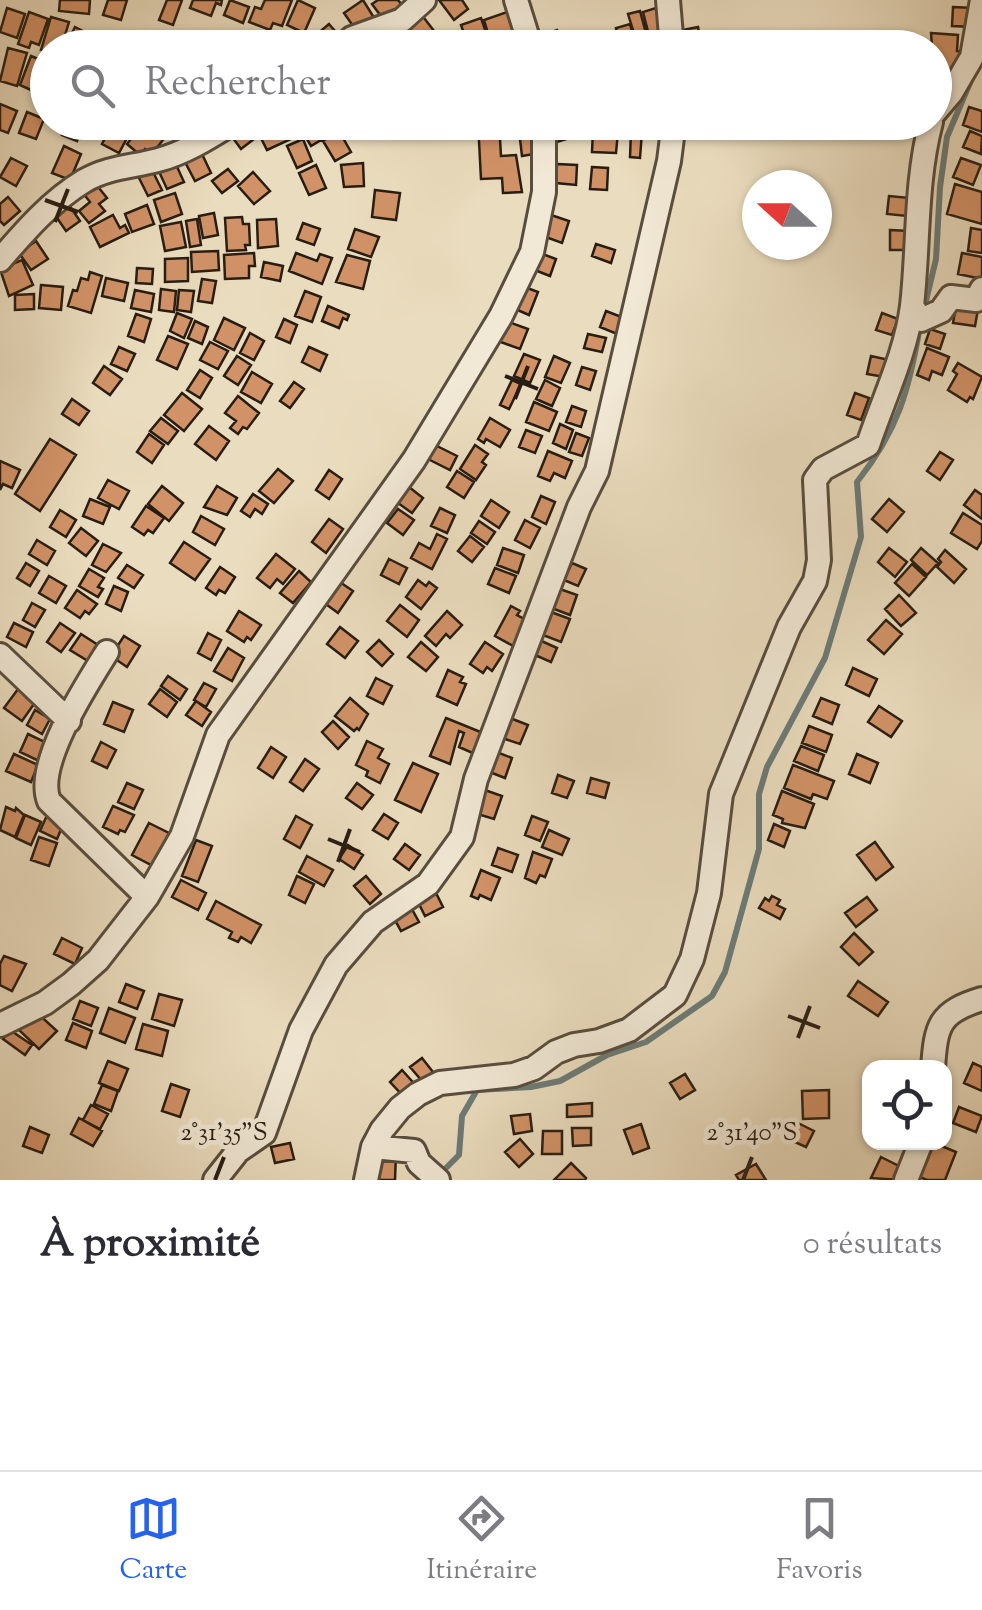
<!DOCTYPE html>
<html lang="fr">
<meta charset="utf-8">
<style>
:root{--surface:#fff;--page:#f7f7f7;--text:#2b2b33;--muted:#7c7c81;--line:#e1e1e2;--accent:#2563eb}
body{margin:0;font-family:"Sorts Mill Goudy",serif;background:var(--page);color:var(--text)}
.controls{position:absolute;right:30px;bottom:30px;display:grid;overflow:hidden;border-radius:20px;box-shadow:0 2px 8px #0004}
.controls button{width:90px;height:90px;display:grid;place-items:center;padding:0;border:0;border-bottom:2px solid var(--line);background:var(--surface);color:var(--text);font:50px sans-serif}
.compass{position:absolute;left:742px;top:170px;width:90px;height:90px;border-radius:50%;background:var(--surface);box-shadow:0 2px 8px #0004;rotate:291deg}
.list{margin:0;padding:0;list-style:none}
h2{display:flex;justify-content:space-between;align-items:center;height:130px;margin:0;padding:0 40px;font-size:42px}
h2 small{font-size:32px;font-weight:400;color:var(--muted)}
.icon{flex:none;width:55px;height:55px;fill:none;stroke:currentColor;stroke-width:2;stroke-linecap:round;stroke-linejoin:round}
.map{position:relative;flex:none;width:982px;height:1180px;overflow:hidden}
.search{position:absolute;background:var(--surface);box-shadow:0 2px 8px #0004;left:30px;right:30px;top:30px;height:110px;display:flex;align-items:center;gap:25px;box-sizing:border-box;padding:0 35px;border-radius:55px;color:var(--muted);font-size:38px}
.sheet{height:290px;background:var(--surface)}
nav{display:flex;justify-content:space-around;align-items:center;box-sizing:border-box;height:140px;border-top:2px solid var(--line);background:var(--surface);font-size:28px;color:var(--muted)}
nav a{display:grid;justify-items:center;gap:5px}
nav .on{color:var(--accent)}
.map>svg:first-child{display:block}
.lines{fill:none;stroke-linecap:round;stroke-linejoin:round}
.stream{stroke:#6c7b77;stroke-width:6}
.building{fill:#d19267;stroke:#281d13;stroke-width:2.5}
.minor-casing{stroke:#584d3e;stroke-width:28}
.minor{stroke:#f1e8d5;stroke-width:22}
.ticks{fill:none;stroke:#281d13;stroke-width:4}
.ticks-label{font-size:25px;text-anchor:middle;fill:#281d13;stroke:#f1e8d5;stroke-width:9;stroke-linejoin:round;paint-order:stroke}
</style>
<div class="map">
<svg width="982" height="1180" viewBox="0 0 982 1180">
<rect width="100%" height="100%" fill="#eadcbe"/>
<filter id="stains"><feTurbulence type="fractalNoise" baseFrequency=".002" numOctaves="4"/><feColorMatrix values="0 0 0 0 .2 0 0 0 0 .09 0 0 0 0 .02 0 0 0 .5 -.17"/></filter>
<radialGradient id="worn" r=".72"><stop offset=".6" stop-color="#630" stop-opacity="0"/><stop offset="1" stop-color="#630" stop-opacity=".3"/></radialGradient>
<g class="lines">
<path class="stream" d="M924,309L936,259L940,187L947,137L972,78
M441,1173L459,1155L462,1116L477,1090L531,1087L560,1081L607,1055L646,1042L712,996L725,972L759,849V794L767,767L825,658L861,537L857,482C898,430 909,391 920,326"/>
</g>
<path class="building" d="M60,0H90L89,14L59,11Z
M108,0H127L121,20L103,15Z
M167,0H182L173,25L159,20Z
M193,0H222L221,5L216,3L211,16L190,8Z
M230,0L249,7L243,23L224,15Z
M265,0H292L282,26L273,23L270,30L249,22L255,7L261,9Z
M298,0L315,8L304,33L287,25Z
M363,0L376,21L358,33L344,13Z
M378,0H398L402,5L383,19L372,4Z
M439,0H462L468,9L454,20Z
M659,7L669,43L652,47L643,12Z
M953,7L974,8L973,27L952,26Z
M7,8L25,14L17,38L0,32Z
M640,11L647,37L636,40L628,14Z
M29,12L48,19L39,45L31,42L29,48L18,44Z
M507,12L514,33L490,40L484,20Z
M421,14L441,40L431,48H400L392,37Z
M51,17L69,22L61,48H48V52L41,50Z
M481,18L488,38L468,45L461,25Z
M329,24L340,37L328,48H314L309,41Z
M630,24L636,47L621,48L616,28Z
M75,27L93,36L87,48H65Z
M698,27L702,48H681L678,31Z
M557,30L563,47L540,48L537,37Z
M931,33L958,35L957,51L963,52L955,75L934,74Z
M8,48L27,53L17,86L0,81Z
M31,56L48,63L43,88L33,85L31,90L20,85Z
M0,104L17,111L8,133L0,130Z
M969,107L982,111V132L963,125Z
M27,112L44,119L36,139L19,133Z
M67,122H84L77,141L62,135Z
M150,122H199L192,136L171,126L169,132Z
M244,122H249L259,135L241,149L230,134Z
M278,122H283L291,139L267,150L258,132Z
M297,122H344L346,125L311,146Z
M379,122H403L408,132L396,137L394,132L385,136Z
M478,122H499L501,156L516,155L522,192L503,193L502,178L481,179Z
M518,122H531L534,154L522,156Z
M567,122L573,137L557,142L550,123Z
M111,127L128,136L119,153L102,144Z
M139,129L148,136L153,131L163,140L151,155L145,149L140,155L127,144Z
M593,130L618,132L616,153L592,152Z
M339,131L351,152L335,161L323,141Z
M970,131L982,136L981,154L963,147Z
M631,132H642L640,158L630,157Z
M303,139L312,161L297,168L287,146Z
M64,146L81,154L70,180L52,173Z
M202,154L211,173L195,181L185,162Z
M11,158L27,166L16,186L0,177Z
M173,158L184,182L167,189L156,165Z
M961,158L981,165L973,185L953,177Z
M363,163L364,186L344,187L341,165Z
M557,164L577,165L576,185L556,183Z
M316,165L326,188L309,195L299,173Z
M592,167L608,168L607,190L590,189Z
M151,168L162,190L148,196L137,174Z
M228,169L238,181L222,193L212,181Z
M253,172L270,191L254,204L238,186Z
M95,183L107,198L99,204L105,211L89,223L79,211L90,202L83,193Z
M955,184L982,192V224L947,214Z
M375,190L400,193L396,220L372,217Z
M175,193L182,214L161,222L154,200Z
M889,196L910,198L907,216L887,214Z
M8,197L20,211L4,225L0,221V204Z
M69,205L80,221L66,231L55,215Z
M147,205L154,224L132,232L125,214Z
M214,213L218,235L203,238L199,216Z
M113,215L120,228L125,225L129,233L100,247L90,227Z
M551,215L569,221L562,243L543,236Z
M242,217L243,224H249L250,245H245L246,250L227,251L225,218Z
M197,219L201,245L190,247L186,221Z
M276,219L278,246L258,248L257,220Z
M181,222L186,247L165,251L160,226Z
M303,223L320,229L314,245L297,239Z
M971,228L982,230V253L968,251Z
M355,229L379,237L371,257L348,249Z
M890,230L909,231V250H890Z
M36,241L48,259L31,270L19,253Z
M596,244L615,250L611,263L592,256Z
M218,251L219,270L192,272L191,252Z
M537,252L556,259L550,276L532,269Z
M254,253L255,266H249V278L225,279L224,255Z
M296,253L317,261L320,254L332,258L322,284L289,271Z
M962,253L982,257V279L958,274Z
M347,255L370,261L363,289L336,282Z
M188,258V281L165,282V259Z
M22,260L33,285L9,296L0,269Z
M264,262L283,266L280,281L261,277Z
M137,268L153,269L152,284L136,283Z
M90,272L102,276L91,313L68,306L73,290L77,291L81,278L88,280Z
M106,278L128,283L124,301L102,296Z
M202,279L216,281L212,303L198,301Z
M41,285L63,287L61,310L39,308Z
M522,286L538,292L529,315L513,308Z
M161,289L176,291L174,312L159,310Z
M135,290L154,294L151,312L131,308Z
M179,290L194,291L191,312L177,310Z
M305,291L321,297L312,322L295,316Z
M34,294V309L15,310V295Z
M328,306L349,315L347,320L343,318L339,328L322,321Z
M956,306L978,309L975,326L953,323Z
M606,311L624,318L617,334L600,327Z
M177,313L192,319L184,338L170,331Z
M882,313L898,319L892,335L876,330Z
M136,314L151,319L144,342L128,336Z
M224,318L245,328L234,350L214,340Z
M284,319L297,325L290,343L276,337Z
M195,321L208,327L202,344L188,338Z
M506,321L528,329L520,349L498,341Z
M930,329L945,334L940,349L925,344Z
M250,333L264,341L254,360L240,353Z
M588,334L606,338L602,352L584,348Z
M168,336L188,344L177,369L157,360Z
M210,342L228,351L218,369L200,360Z
M119,347L135,354L127,371L111,364Z
M309,347L327,355L320,371L302,362Z
M927,348L949,357L942,375L932,371L929,380L917,375Z
M524,354L540,360L530,383L514,376Z
M237,356L251,365L238,385L224,376Z
M554,356L570,363L561,383L545,377Z
M871,356L889,360L885,377L867,374Z
M958,363L982,377L973,399L970,397L967,402L948,390L957,374L953,371Z
M104,366L122,379L110,395L93,383Z
M582,367L596,371L590,390L576,385Z
M200,370L212,378L200,398L187,390Z
M252,372L272,384L261,403L241,392Z
M512,380L521,384L509,409L500,405Z
M545,380L560,388L552,406L536,399Z
M294,382L304,389L290,408L280,401Z
M182,393L202,409L184,431L164,415Z
M855,393L869,398L861,420L847,415Z
M238,396L259,413L247,429L243,427L238,434L230,428L236,421L225,413Z
M72,399L89,411L79,425L62,414Z
M534,402L557,412L549,431L526,422Z
M572,406L586,411L581,427L566,422Z
M161,418L178,431L168,444L150,431Z
M490,418L510,430L500,447L486,439L484,443L478,439Z
M560,424L573,430L566,449L553,443Z
M209,426L229,441L216,460L195,444Z
M526,430L542,436L535,453L519,447Z
M576,433L589,438L582,456L569,452Z
M149,434L164,445L152,463L137,452Z
M50,439L76,455L40,511L15,494Z
M435,445L457,456L450,470L428,459Z
M475,445L488,454L482,462L486,465L476,480L460,469Z
M548,451L572,461L565,478L554,473L550,481L538,476Z
M940,452L953,460L940,480L927,471Z
M0,461L20,470L12,488L3,484L0,490Z
M278,469L293,481L274,503L259,491Z
M329,470L342,479L329,499L316,490Z
M457,471L474,482L464,498L447,487Z
M108,480L129,491L119,509L98,498Z
M162,486L183,503L169,521L148,504Z
M217,486L237,498L227,515L204,507Z
M409,487L423,498L412,513L398,503Z
M975,490L982,495V519L964,505Z
M253,494L268,504L262,514L255,509L250,517L241,511Z
M541,496L555,502L546,524L532,517Z
M90,499L110,507L103,524L83,516Z
M889,499L904,512L887,532L872,519Z
M491,500L509,512L499,528L481,516Z
M146,506L164,518L153,533L148,530L144,535L132,527Z
M440,508L455,515L447,533L431,526Z
M398,509L414,520L403,535L387,523Z
M60,510L76,520L66,537L50,527Z
M963,513L982,525V541L977,549L951,533Z
M201,516L224,529L215,545L193,532Z
M329,519L343,529L326,553L312,542Z
M525,520L540,528L530,548L515,540Z
M479,521L495,532L487,544L471,533Z
M81,528L98,541L86,556L69,543Z
M437,534L447,539L432,569L411,558L419,543L430,549Z
M470,536L484,547L472,562L458,551Z
M37,540L55,551L47,565L29,554Z
M184,542L210,559L195,580L170,563Z
M103,544L121,553L106,572L92,565Z
M503,548L524,555L518,573L497,565Z
M889,548L907,562L895,577L878,562Z
M921,548L938,563L927,575L911,560Z
M945,550L966,569L954,583L937,567L941,562L938,559Z
M276,554L295,569L283,584L277,579L270,588L257,578Z
M389,559L407,568L399,584L381,575Z
M26,563L39,571L30,586L17,578Z
M572,563L586,569L578,586L564,580Z
M912,564L926,577L909,596L895,583Z
M127,565L143,575L134,588L118,578Z
M220,567L235,577L225,593L219,590L216,595L206,588Z
M495,568L516,576L509,593L488,584Z
M89,569L104,578L98,587L103,589L98,597L79,586Z
M299,571L311,582L293,603L280,593Z
M49,576L66,586L56,603L39,593Z
M334,578L353,591L338,613L319,599Z
M418,580L426,586L429,582L437,588L421,609L406,597Z
M114,586L128,592L121,611L106,604Z
M557,588L577,595L570,615L549,607Z
M77,590L97,604L89,614L85,611L80,618L65,608Z
M899,595L916,613L901,626L885,609Z
M32,603L45,610L35,627L23,620Z
M400,605L419,620L407,637L387,621Z
M511,606L520,611L517,615L528,621L515,647L495,636Z
M239,611L261,625L251,640L247,637L244,642L227,631Z
M447,611L462,625L450,638L446,634L436,646L425,636Z
M551,612L570,619L561,642L543,635Z
M886,620L902,634L884,654L868,640Z
M14,623L33,632L26,647L7,637Z
M60,623L75,633L61,652L47,642Z
M340,627L358,641L345,658L327,644Z
M208,633L221,640L211,660L198,653Z
M81,634L98,645L88,661L70,650Z
M124,636L140,646L127,667L111,656Z
M537,639L557,648L551,662L535,655L532,662L524,659Z
M379,640L393,654L382,666L367,652Z
M421,642L438,657L426,671L408,657Z
M485,642L503,654L492,671L487,667L483,673L470,664Z
M228,648L244,658L232,681L214,671Z
M853,668L877,679L869,696L846,685Z
M448,670L463,677L460,682L466,684L457,705L437,696Z
M168,676L187,689L180,700L161,686Z
M376,678L392,686L383,704L367,696Z
M204,683L216,689L206,707L194,700Z
M21,685L31,693L27,698L34,704L22,721L4,708Z
M160,689L177,702L167,717L149,704Z
M350,698L368,714L359,730L357,728L354,731L335,716Z
M821,698L839,705L832,724L813,716Z
M196,701L211,712L202,726L186,715Z
M113,702L133,710L124,732L104,724Z
M879,706L902,721L891,737L868,722Z
M35,710L50,719L42,734L27,725Z
M446,718L483,733L475,754L459,747L464,733L459,731L450,764L430,756Z
M510,718L528,725L520,744L502,738Z
M333,721L349,737L338,749L322,732Z
M809,726L832,735L826,752L802,743Z
M28,734L47,743L39,761L20,752Z
M367,741L383,749L378,758L389,764L380,783L366,776L368,771L356,765Z
M101,742L116,750L107,768L92,761Z
M801,746L824,755L818,771L794,761Z
M271,747L286,757L273,778L258,768Z
M494,751L512,758L505,778L487,771Z
M14,754L38,765L31,782L6,771Z
M857,754L878,763L870,783L849,774Z
M305,759L319,769L303,791L290,782Z
M413,763L438,774L421,812L395,800Z
M793,765L834,781L827,799L813,794L811,799L784,788Z
M558,775L574,781L567,798L552,793Z
M591,778L609,783L605,798L587,793Z
M127,783L143,790L134,809L118,802Z
M357,783L373,795L362,809L346,798Z
M482,789L502,796L494,819L474,813Z
M782,791L814,804L805,828L782,823L783,819L773,815Z
M113,806L134,815L125,832L120,830L118,834L103,827Z
M6,807L15,811L16,808L24,815L15,837L0,830Z
M48,813L65,820L57,839L40,831Z
M384,814L398,823L388,839L373,830Z
M25,815L41,822L31,845L16,838Z
M296,816L312,825L300,848L284,839Z
M532,816L548,822L540,841L525,835Z
M149,823L169,833L153,866L132,855Z
M774,824L790,831L784,847L768,840Z
M549,830L569,839L562,855L542,847Z
M39,837L57,843L49,866L31,860Z
M196,840L212,846L198,882L182,876Z
M875,842L893,867L876,880L857,855Z
M405,844L420,855L409,870L394,859Z
M348,845L363,855L354,869L339,859Z
M498,848L518,855L512,872L492,865Z
M533,852L552,859L545,877L540,875L536,883L525,878Z
M307,856L333,870L324,886L299,872Z
M481,870L500,878L491,900L480,895L478,899L471,896Z
M297,876L314,884L305,903L289,895Z
M366,876L381,894L370,904L354,886Z
M181,880L206,893L198,910L172,897Z
M433,887L443,907L425,916L415,896Z
M772,896L780,900L777,905L785,909L780,919L759,908L765,898L769,901Z
M867,897L877,910L856,927L845,913Z
M216,901L261,925L251,943L241,937L238,942L229,938L232,932L207,919Z
M408,902L419,922L401,931L390,911Z
M854,933L873,952L859,965L841,947Z
M62,938L82,948L75,964L54,954Z
M4,956L26,964L12,991L0,985V964Z
M858,981L888,1002L878,1016L848,996Z
M126,984L144,991L137,1009L119,1002Z
M159,994L182,1000L174,1026L152,1019Z
M80,1001L98,1008L91,1026L73,1019Z
M109,1008L135,1018L125,1043L100,1033Z
M36,1012L57,1031L39,1049L19,1030Z
M73,1023L92,1031L86,1048L66,1040Z
M143,1024L168,1031L162,1056L136,1049Z
M10,1030L32,1045L25,1055L3,1039Z
M422,1058L433,1072L422,1081L410,1067Z
M108,1061L128,1069L119,1091L99,1083Z
M973,1063L982,1067V1091L964,1083Z
M402,1070L418,1088L406,1099L390,1082Z
M685,1074L695,1090L680,1099L670,1083Z
M171,1084L189,1090L180,1117L162,1111Z
M102,1085L118,1091L111,1111L94,1104Z
M829,1090V1118L803,1119L802,1091Z
M592,1103V1116L567,1117V1105Z
M91,1105L108,1114L100,1129L83,1120Z
M959,1107L982,1116L976,1132L953,1123Z
M530,1114L532,1131L514,1134L511,1116Z
M79,1118L102,1131L93,1146L71,1134Z
M796,1122L814,1131L806,1147L788,1139Z
M641,1124L649,1148L633,1154L624,1130Z
M30,1127L49,1135L42,1153L23,1146Z
M572,1128H591V1145L573,1146Z
M543,1131H562V1154H542Z
M520,1139L533,1154L519,1167L505,1152Z
M932,1142L956,1152L945,1180H927L917,1176Z
M290,1143L294,1159L275,1163L271,1147Z
M380,1152L396,1153L395,1180H379Z
M881,1157L905,1169L900,1180L871,1178Z
M571,1163L586,1178L585,1180H554Z
M756,1164L766,1180H739L736,1175Z"/>
<g class="lines">
<defs>
<path id="minor" d="M516,0L531,48
M668,0L672,48
M342,48L352,38L402,20L424,0
M934,113L951,93L972,57L982,0
M0,260C25,231 51,201 84,181C108,167 132,167 158,160C185,153 210,137 234,122
M912,306L921,320L941,311L951,297L976,300L982,289
M107,652C87,684 34,765 49,801L147,897
M0,655L69,721
M0,1025L45,1003L71,984L98,960L147,897L182,836L218,735L414,460L501,316L532,252L544,192V122
M933,1068C936,1025 939,1012 982,999
M373,1147L414,1151L419,1163L438,1180
M215,1180L238,1151L264,1133L301,1030L336,965L373,922L428,884L462,837L476,779L579,507L597,471L669,161L674,122
M366,1180L373,1147L382,1130L400,1108L418,1094L440,1083L514,1075L534,1068L556,1052L574,1045L599,1041L629,1030L675,995L692,959L709,893L721,794L789,627L815,581L819,560L815,480L823,469L868,445C883,400 906,353 912,306C919,244 915,183 931,122
M906,1180L921,1142"/>
</defs>
<use href="#minor" class="minor-casing"/>
<use href="#minor" class="minor"/>
</g>
<path class="ticks" d="M45,200L78,212M55,222L68,189M505,376L538,389M515,399L528,366M328,839L360,852M338,862L350,829M788,1016L820,1028M798,1038L810,1006M215,1180L224,1157M743,1180L752,1157"/>
<g class="ticks-label">
<text x="224" y="1140">2°31'35"S</text>
<text x="752" y="1140">2°31'40"S</text>
</g>
<rect width="100%" height="100%" filter="url(#stains)"/>
<rect width="100%" height="100%" fill="url(#worn)"/>
</svg>
<div class="controls">
<button><svg class="icon" aria-label="locate" viewBox="0 0 24 24"><circle cx="12" cy="12" r="6"/><path d="M12 2v4M12 18v4M2 12h4M18 12h4"/></svg></button>
</div>
<svg class="compass" viewBox="-18 -18 36 36"><path d="M0-13l5 13h-10z" fill="#e53935"/><path d="M0 13l5-13h-10z" fill="#7c7c81"/></svg>
<div class="search"><svg class="icon" aria-label="search" viewBox="0 0 24 24"><circle cx="10" cy="10" r="6"/><path d="M15 15l6 6"/></svg>Rechercher</div>
</div>
<section class="sheet">
<h2>À proximité<small>0 résultats</small></h2>
<ul class="list">
</ul>
</section>
<nav>
<a class="on"><svg class="icon" aria-label="map" viewBox="0 0 24 24"><path d="M3 6l6-2 6 2 6-2v14l-6 2-6-2-6 2zM9 4v14M15 6v14"/></svg>Carte</a>
<a><svg class="icon" aria-label="directions" viewBox="0 0 24 24"><path d="M12 3l9 9-9 9-9-9zM9 14v-3h6M13 9l2 2-2 2"/></svg>Itinéraire</a>
<a><svg class="icon" aria-label="saved" viewBox="0 0 24 24"><path d="M7 4h10v16l-5-4-5 4z"/></svg>Favoris</a>
</nav>
